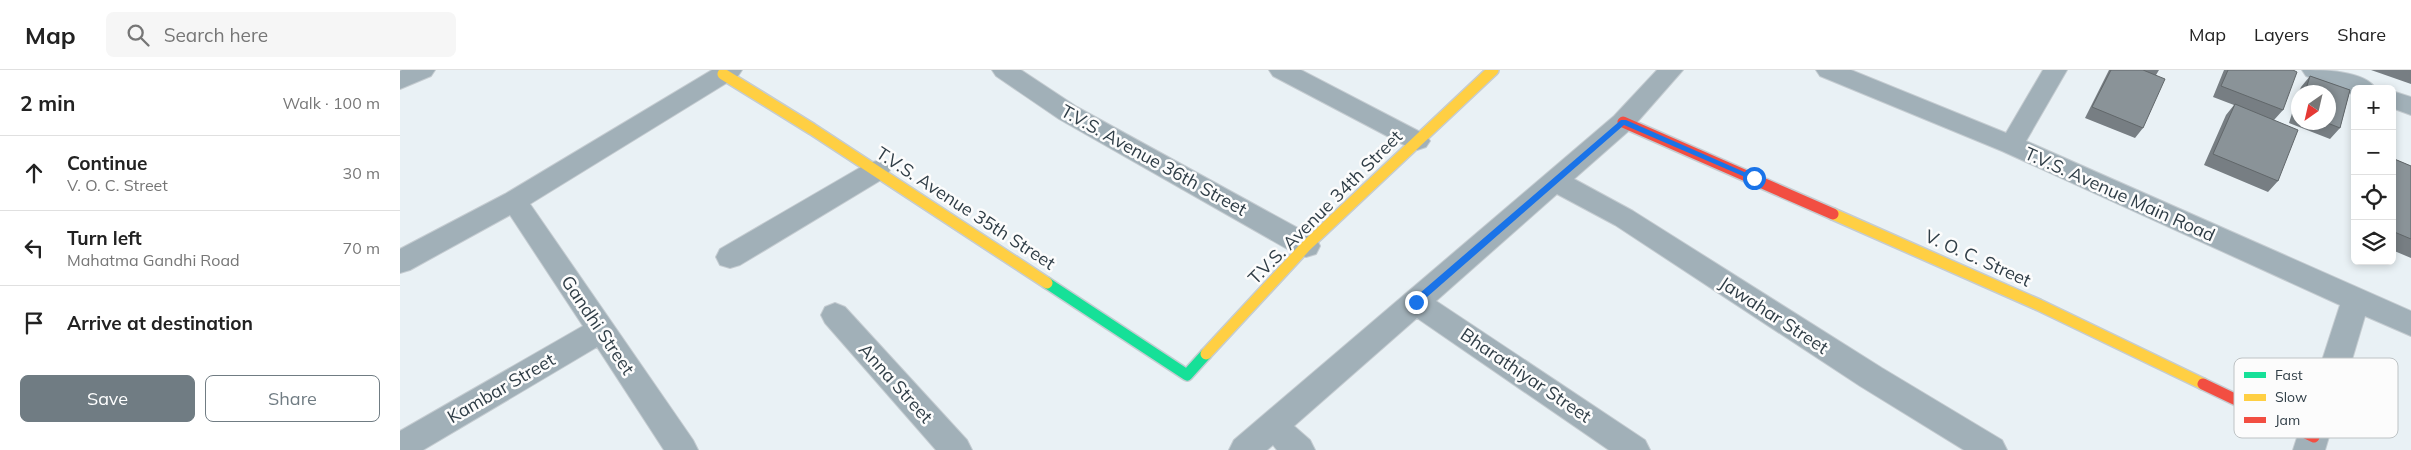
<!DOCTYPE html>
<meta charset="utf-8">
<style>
:root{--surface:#fff;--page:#f6f6f6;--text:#222;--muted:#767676;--line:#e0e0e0;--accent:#707c83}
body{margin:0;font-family:Mulish,sans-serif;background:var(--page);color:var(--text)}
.controls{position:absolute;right:15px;top:15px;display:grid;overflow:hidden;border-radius:8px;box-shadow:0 2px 8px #0003}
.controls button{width:45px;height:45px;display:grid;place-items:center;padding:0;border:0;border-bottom:1px solid var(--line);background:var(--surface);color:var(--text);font:25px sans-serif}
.compass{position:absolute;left:1891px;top:15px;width:45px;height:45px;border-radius:50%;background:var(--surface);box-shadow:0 2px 8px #0003;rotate:214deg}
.stop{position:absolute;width:15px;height:15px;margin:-11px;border:4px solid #1a73e8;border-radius:50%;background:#fff}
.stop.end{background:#1a73e8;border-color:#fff;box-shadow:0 1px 5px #0008}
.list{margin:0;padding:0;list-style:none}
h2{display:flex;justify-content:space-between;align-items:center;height:65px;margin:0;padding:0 20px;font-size:21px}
h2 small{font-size:16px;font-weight:400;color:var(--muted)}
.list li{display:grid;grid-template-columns:32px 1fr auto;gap:15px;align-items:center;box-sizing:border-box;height:75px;padding:0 20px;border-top:1px solid var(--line)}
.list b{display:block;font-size:19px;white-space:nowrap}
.list p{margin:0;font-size:16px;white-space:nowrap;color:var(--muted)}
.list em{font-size:16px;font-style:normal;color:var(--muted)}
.actions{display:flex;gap:10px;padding:15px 20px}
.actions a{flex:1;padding:11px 0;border:1px solid var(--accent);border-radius:8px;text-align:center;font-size:18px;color:var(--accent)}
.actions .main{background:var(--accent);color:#fff}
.icon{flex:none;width:28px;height:28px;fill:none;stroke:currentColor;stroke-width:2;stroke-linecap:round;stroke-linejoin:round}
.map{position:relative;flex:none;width:2011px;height:380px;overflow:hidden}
header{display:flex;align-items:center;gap:30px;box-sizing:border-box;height:70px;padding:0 25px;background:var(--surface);border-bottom:1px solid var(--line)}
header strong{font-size:24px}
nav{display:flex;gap:28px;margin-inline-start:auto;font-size:18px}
.search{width:350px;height:45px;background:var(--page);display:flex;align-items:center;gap:12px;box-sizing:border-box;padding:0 18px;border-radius:8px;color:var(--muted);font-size:19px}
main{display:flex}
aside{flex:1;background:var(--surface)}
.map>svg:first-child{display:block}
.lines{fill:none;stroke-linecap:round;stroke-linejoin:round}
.street-casing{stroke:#c5ccd1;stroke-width:2}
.fast-casing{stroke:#c5ccd1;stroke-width:14}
.slow-casing{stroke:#c5ccd1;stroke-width:14}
.jam-casing{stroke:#c5ccd1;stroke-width:14}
.street{fill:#a1b0b8;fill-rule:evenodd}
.fast{stroke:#16e098;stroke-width:11}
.slow{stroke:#ffcf43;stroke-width:11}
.jam{stroke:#f24e42;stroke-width:11}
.wall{fill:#777e83}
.building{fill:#8a9398;stroke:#61676a}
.route{fill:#1a73e8}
.labels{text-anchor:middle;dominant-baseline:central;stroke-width:5;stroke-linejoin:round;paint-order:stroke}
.street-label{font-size:18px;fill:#2f3d46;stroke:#fcfcfc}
.key{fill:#fcfcfc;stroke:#bec3c5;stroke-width:1}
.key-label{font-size:14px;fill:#2f3d46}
</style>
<header>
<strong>Map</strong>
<div class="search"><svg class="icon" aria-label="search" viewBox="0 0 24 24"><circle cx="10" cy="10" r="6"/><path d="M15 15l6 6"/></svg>Search here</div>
<nav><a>Map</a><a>Layers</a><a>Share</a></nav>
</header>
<main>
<aside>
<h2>2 min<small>Walk · 100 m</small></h2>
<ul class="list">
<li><svg class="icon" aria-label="ahead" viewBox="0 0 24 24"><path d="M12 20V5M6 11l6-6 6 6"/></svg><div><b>Continue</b><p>V. O. C. Street</p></div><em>30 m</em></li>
<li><svg class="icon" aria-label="left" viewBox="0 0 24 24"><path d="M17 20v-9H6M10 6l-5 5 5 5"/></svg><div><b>Turn left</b><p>Mahatma Gandhi Road</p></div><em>70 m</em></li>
<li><svg class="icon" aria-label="arrive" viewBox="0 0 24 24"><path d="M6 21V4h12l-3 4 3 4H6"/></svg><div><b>Arrive at destination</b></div></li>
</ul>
<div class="actions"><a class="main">Save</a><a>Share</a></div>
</aside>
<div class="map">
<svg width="2011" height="380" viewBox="0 0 2011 380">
<rect width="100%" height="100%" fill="#e9f1f5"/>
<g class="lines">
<defs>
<path id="street" d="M2,0H35L31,6L0,19V1Z
M312,0H342L338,6L130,134L293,370L298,380H264L197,277L23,380H0V361L183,256L110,145L10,200L0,203V179L105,124Z
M592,0H621L677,37L916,168L920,176L916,184L906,187L896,184L659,49L596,6Z
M869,0H901L1026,65L1030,71L1026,77L1017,80L1008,77L873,6Z
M1257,0H1283L1232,58L1174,109L1233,141L1482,298L1602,370L1607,380H1564L1460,316L1215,155L1157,124L1036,231L1245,370L1250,380H1209L1017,248L894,356L910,370L915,380H877L873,375L867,380H829L834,370L1214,46Z
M1416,0H1451L1606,63L1643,0H1667L1626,71L2011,241V266L1965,246L1925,380H1893L1940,235L1602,81L1420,6Z
M1902,0C1922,0 1965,0 1976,19H1955V25L1906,6Z
M1992,21L2011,27V45L1992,38Z
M477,91L486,93L490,100L486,107L340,195L330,198L320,195L316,187L320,179L468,93Z
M435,233L445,237L567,370L572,380H536L425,253L421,245L425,237Z"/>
<path id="fast" d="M647,213L787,305L806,284"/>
<path id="slow" d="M323,4L412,59L647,213
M1433,144L1639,235L1803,314
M806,284L906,176L1093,0"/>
<path id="jam" d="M1223,52L1433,144
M1803,314L1914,367"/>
</defs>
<use href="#street" class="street-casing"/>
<use href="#fast" class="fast-casing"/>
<use href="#slow" class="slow-casing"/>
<use href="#jam" class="jam-casing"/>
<use href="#street" class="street"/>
<use href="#fast" class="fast"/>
<use href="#slow" class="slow"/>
<use href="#jam" class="jam"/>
</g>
<path class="wall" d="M1709,0H1759L1756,5L1743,58L1735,68L1685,48Z
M1824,0H1893L1883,40L1874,50L1878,111L1868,122L1804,95L1826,45L1834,35L1813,27Z
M1971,0H2011V14Z
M1910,6L1950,20L1940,58L1930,69L1889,53L1898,24V52H1928V22H1899L1901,17Z
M1992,88L2011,96V188L1992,180Z"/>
<path class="building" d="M1711,0H1743L1765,9L1743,58L1692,37Z
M1828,0H1893L1897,2L1883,40L1821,16Z
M1910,6L1950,20L1940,58L1925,52H1928V22H1905Z
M1835,34L1898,60L1878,111L1813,84Z
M1992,88L2011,96V169L1992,161Z"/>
<path class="route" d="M1221,50H1226L1358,108L1352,110L1224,55L1019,234H1013V229Z"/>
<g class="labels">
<g class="street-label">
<text transform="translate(754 90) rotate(29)">T.V.S. Avenue 36th Street</text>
<text transform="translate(1720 124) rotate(24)">T.V.S. Avenue Main Road</text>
<text transform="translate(925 137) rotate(-45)">T.V.S. Avenue 34th Street</text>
<text transform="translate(566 138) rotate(33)">T.V.S. Avenue 35th Street</text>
<text transform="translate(1578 188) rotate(24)">V. O. C. Street</text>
<text transform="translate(1374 245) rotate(33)">Jawahar Street</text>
<text transform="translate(198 255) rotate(56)">Gandhi Street</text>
<text transform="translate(1126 305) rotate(34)">Bharathiyar Street</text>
<text transform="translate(496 313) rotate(48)">Anna Street</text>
<text transform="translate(101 318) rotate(-30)">Kambar Street</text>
</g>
</g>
<rect x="1834" y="288" width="164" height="80" rx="8" class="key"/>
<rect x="1844" y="302" width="22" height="6" fill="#16e098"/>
<rect x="1844" y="324" width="22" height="7" fill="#ffcf43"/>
<rect x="1844" y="347" width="22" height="6" fill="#f24e42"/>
<g class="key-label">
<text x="1875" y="310">Fast</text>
<text x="1875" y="332">Slow</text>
<text x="1875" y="355">Jam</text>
</g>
</svg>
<div class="controls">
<button>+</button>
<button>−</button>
<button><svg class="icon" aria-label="locate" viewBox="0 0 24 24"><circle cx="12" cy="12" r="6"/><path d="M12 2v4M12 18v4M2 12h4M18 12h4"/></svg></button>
<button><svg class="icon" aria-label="layers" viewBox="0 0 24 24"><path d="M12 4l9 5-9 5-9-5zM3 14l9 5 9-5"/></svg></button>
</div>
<svg class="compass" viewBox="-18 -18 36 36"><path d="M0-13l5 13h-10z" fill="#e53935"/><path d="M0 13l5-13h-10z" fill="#767676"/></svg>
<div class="stop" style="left:1354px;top:108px"></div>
<div class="stop end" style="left:1016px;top:232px"></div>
</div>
</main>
